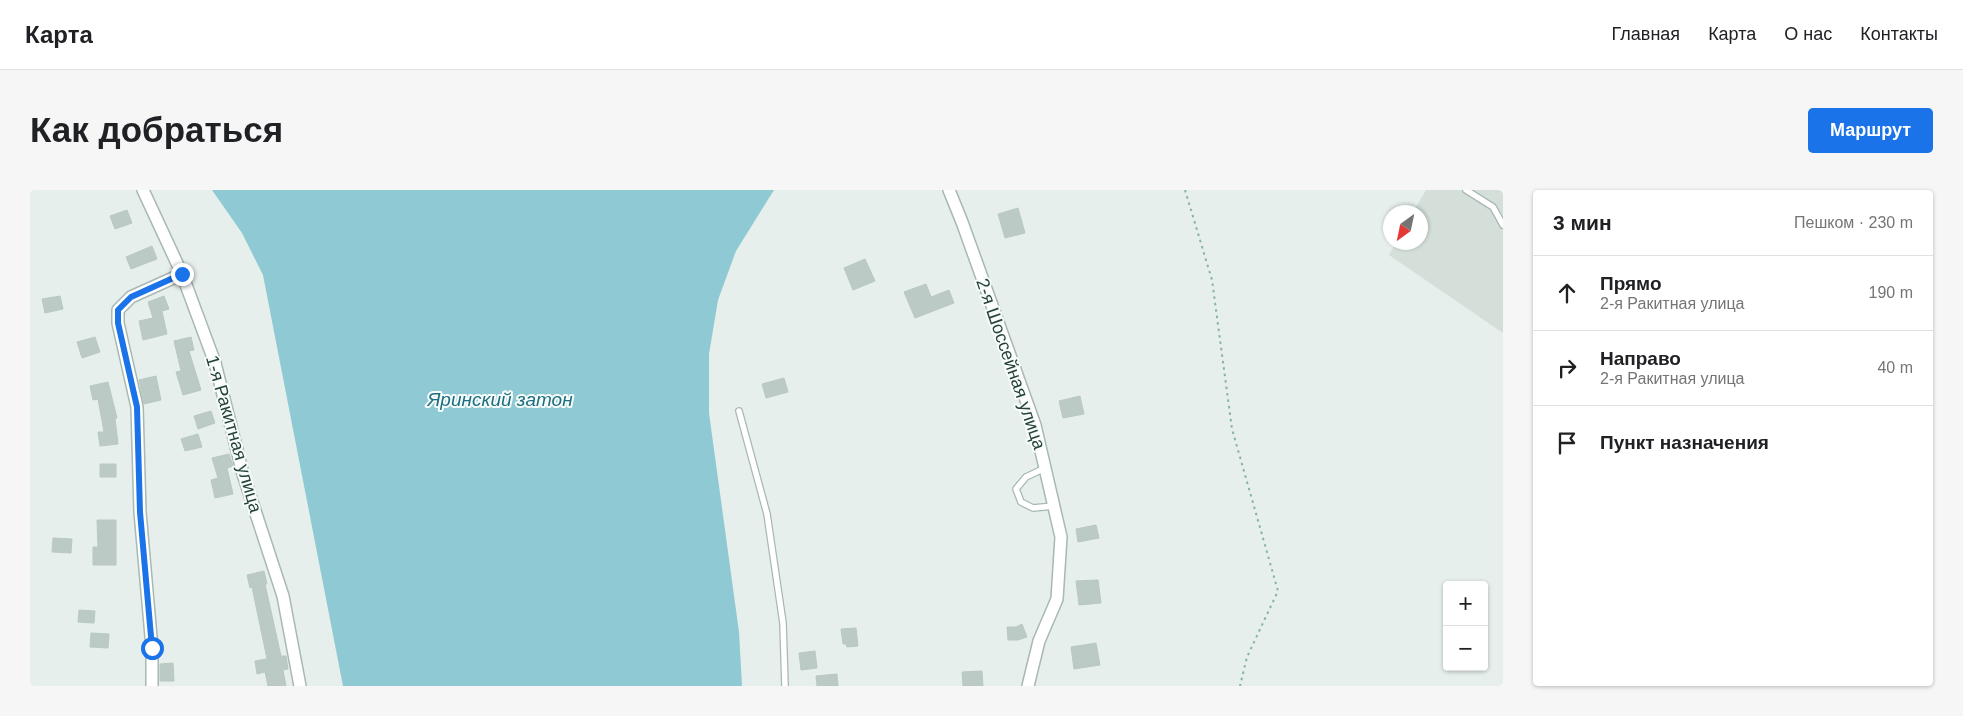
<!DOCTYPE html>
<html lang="ru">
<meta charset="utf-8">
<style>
:root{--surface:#fff;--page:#f6f6f6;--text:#202124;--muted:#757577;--line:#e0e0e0;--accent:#1a73e8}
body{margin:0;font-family:Helvetica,sans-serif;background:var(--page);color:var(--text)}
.controls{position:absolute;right:15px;bottom:15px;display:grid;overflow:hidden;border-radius:5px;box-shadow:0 1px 4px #0004}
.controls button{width:45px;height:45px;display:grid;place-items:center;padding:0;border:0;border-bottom:1px solid var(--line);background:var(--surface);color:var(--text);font:25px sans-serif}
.compass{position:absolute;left:1353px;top:15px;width:45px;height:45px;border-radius:50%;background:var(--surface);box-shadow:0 1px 4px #0004;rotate:213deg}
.stop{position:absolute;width:15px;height:15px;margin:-11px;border:4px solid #1a73e8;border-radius:50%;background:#fff}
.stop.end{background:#1a73e8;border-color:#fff;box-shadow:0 1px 5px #0008}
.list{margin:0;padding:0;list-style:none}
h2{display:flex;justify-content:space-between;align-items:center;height:65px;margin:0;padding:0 20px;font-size:21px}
h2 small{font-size:16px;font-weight:400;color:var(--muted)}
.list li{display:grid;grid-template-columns:32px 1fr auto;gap:15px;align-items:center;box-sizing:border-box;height:75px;padding:0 20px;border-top:1px solid var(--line)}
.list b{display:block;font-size:19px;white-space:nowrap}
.list p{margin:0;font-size:16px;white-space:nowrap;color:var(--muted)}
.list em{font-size:16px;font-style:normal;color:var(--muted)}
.icon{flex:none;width:28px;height:28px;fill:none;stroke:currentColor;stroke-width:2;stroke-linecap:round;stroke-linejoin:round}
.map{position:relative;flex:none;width:1473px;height:496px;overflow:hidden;border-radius:5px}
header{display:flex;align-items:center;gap:30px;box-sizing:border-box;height:70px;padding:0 25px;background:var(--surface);border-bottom:1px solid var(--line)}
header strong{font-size:24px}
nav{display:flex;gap:28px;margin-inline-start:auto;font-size:18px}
.intro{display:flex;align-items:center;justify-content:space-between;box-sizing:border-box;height:120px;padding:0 30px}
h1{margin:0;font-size:35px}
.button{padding:12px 22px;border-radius:5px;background:var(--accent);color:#fff;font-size:18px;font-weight:700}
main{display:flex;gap:30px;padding:0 30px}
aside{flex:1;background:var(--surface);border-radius:5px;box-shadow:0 1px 4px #0004}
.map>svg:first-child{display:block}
.built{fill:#d4dfda}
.water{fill:#8ec9d4}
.building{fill:#bbcac4;stroke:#b8c9c2}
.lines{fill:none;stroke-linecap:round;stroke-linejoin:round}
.service-casing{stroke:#a8b8b2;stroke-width:8}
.minor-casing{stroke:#a8b8b2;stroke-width:14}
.path{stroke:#86b3a5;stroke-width:2;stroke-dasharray:2.5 4;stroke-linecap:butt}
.service{stroke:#fff;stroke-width:5.5}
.minor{stroke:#fff;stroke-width:11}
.route{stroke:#1a73e8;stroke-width:6}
.labels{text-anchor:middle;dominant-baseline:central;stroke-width:4;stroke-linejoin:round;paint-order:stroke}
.street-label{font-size:18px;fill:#24423a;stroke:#f7fbf9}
.water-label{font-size:19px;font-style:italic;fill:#1c6f80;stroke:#f7fbf9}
</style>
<header>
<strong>Карта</strong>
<nav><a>Главная</a><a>Карта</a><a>О нас</a><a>Контакты</a></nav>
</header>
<div class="intro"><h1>Как добраться</h1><a class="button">Маршрут</a></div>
<main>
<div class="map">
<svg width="1473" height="496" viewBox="0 0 1473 496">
<rect width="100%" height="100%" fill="#e6efeb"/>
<path class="built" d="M1396,0H1473V143L1359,65L1366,53L1390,52V22H1383Z"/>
<path class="water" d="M182,0H744L706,61L688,110L679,164V223L709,442L712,496H313L233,85L212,43Z"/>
<path class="building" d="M988,18L995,43L975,48L968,24Z
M97,20L102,33L85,39L80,26Z
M122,56L127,69L101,79L96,67Z
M835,69L845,91L823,100L814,78Z
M896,94L901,107L919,100L924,113L885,128L874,102Z
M30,106L33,119L15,123L12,109Z
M134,106L139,119L132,121L137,144L113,150L109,131L123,128L118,112Z
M65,147L70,162L52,168L47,152Z
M161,147L164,160L159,161L171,200L153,205L146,182L151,181L144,151Z
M126,186L131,210L114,214L109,190Z
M754,188L758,202L736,208L732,194Z
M78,192L87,228H85L88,254L70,256L68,242H74L68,209L63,210L60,196Z
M1050,206L1054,224L1033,228L1029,211Z
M181,221L185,233L168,239L164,226Z
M168,244L172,257L155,261L151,249Z
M199,264L203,276L197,278L203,304L185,308L181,290L188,288L182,268Z
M70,274H86V287H70Z
M67,330H86V375H63V357H68Z
M1066,335L1069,348L1048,352L1046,339Z
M23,348L42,349L41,363L22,362Z
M234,381L237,394H235L251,466H256L258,479L253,480L256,496H238L235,482L227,484L225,471L237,469L222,397L220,398L217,385Z
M1068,390L1071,413L1049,415L1046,391Z
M49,420L65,421L64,433L48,432Z
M992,434L997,447L988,450H978L977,437H986Z
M826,438L828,456L817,457L816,454H813L811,439Z
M61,443L79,444L78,458L60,457Z
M1066,453L1070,475L1044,479L1041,457Z
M785,461L787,478L771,480L769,463Z
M143,473L144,491H130V474Z
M952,481L953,496H933L932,482Z
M807,484L808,496H787L786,486Z"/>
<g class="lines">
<defs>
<path id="service" d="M1436,0L1463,17L1473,35
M709,221L737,324L753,433L755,496
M1015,278L996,287L986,299L991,312L1003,318L1024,316"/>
<path id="minor" d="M113,0L152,84L185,173L213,284L253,406L270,496
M919,0L932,32L1005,235L1031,347L1027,409L1009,451L998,496
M122,496V458L110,322L107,217L88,133V120L101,107L152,84"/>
</defs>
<use href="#service" class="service-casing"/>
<use href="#minor" class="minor-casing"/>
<path class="path" d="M1155,0L1182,90L1202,239L1248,401L1217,467L1210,496"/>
<use href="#service" class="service"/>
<use href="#minor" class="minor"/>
</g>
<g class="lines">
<path class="route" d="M122,458L110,322L107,217L88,133V120L101,107L152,84"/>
</g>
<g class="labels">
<g class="street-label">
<text transform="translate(981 174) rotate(71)">2-я Шоссейная улица</text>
<text transform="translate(204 244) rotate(74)">1-я Ракитная улица</text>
</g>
<g class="water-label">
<text x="470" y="209">Яринский затон</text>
</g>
</g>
</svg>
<div class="controls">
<button>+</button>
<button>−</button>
</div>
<svg class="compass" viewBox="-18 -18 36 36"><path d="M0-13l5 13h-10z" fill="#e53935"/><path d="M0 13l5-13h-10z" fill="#757577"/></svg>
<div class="stop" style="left:122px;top:458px"></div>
<div class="stop end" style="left:152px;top:84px"></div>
</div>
<aside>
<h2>3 мин<small>Пешком · 230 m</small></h2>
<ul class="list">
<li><svg class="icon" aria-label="ahead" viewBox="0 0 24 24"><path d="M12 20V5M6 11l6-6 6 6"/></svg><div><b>Прямо</b><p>2-я Ракитная улица</p></div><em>190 m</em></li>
<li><svg class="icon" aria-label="right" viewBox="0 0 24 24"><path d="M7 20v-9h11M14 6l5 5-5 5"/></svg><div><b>Направо</b><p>2-я Ракитная улица</p></div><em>40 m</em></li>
<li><svg class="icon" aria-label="arrive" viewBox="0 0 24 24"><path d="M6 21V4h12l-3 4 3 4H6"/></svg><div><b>Пункт назначения</b></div></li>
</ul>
</aside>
</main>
